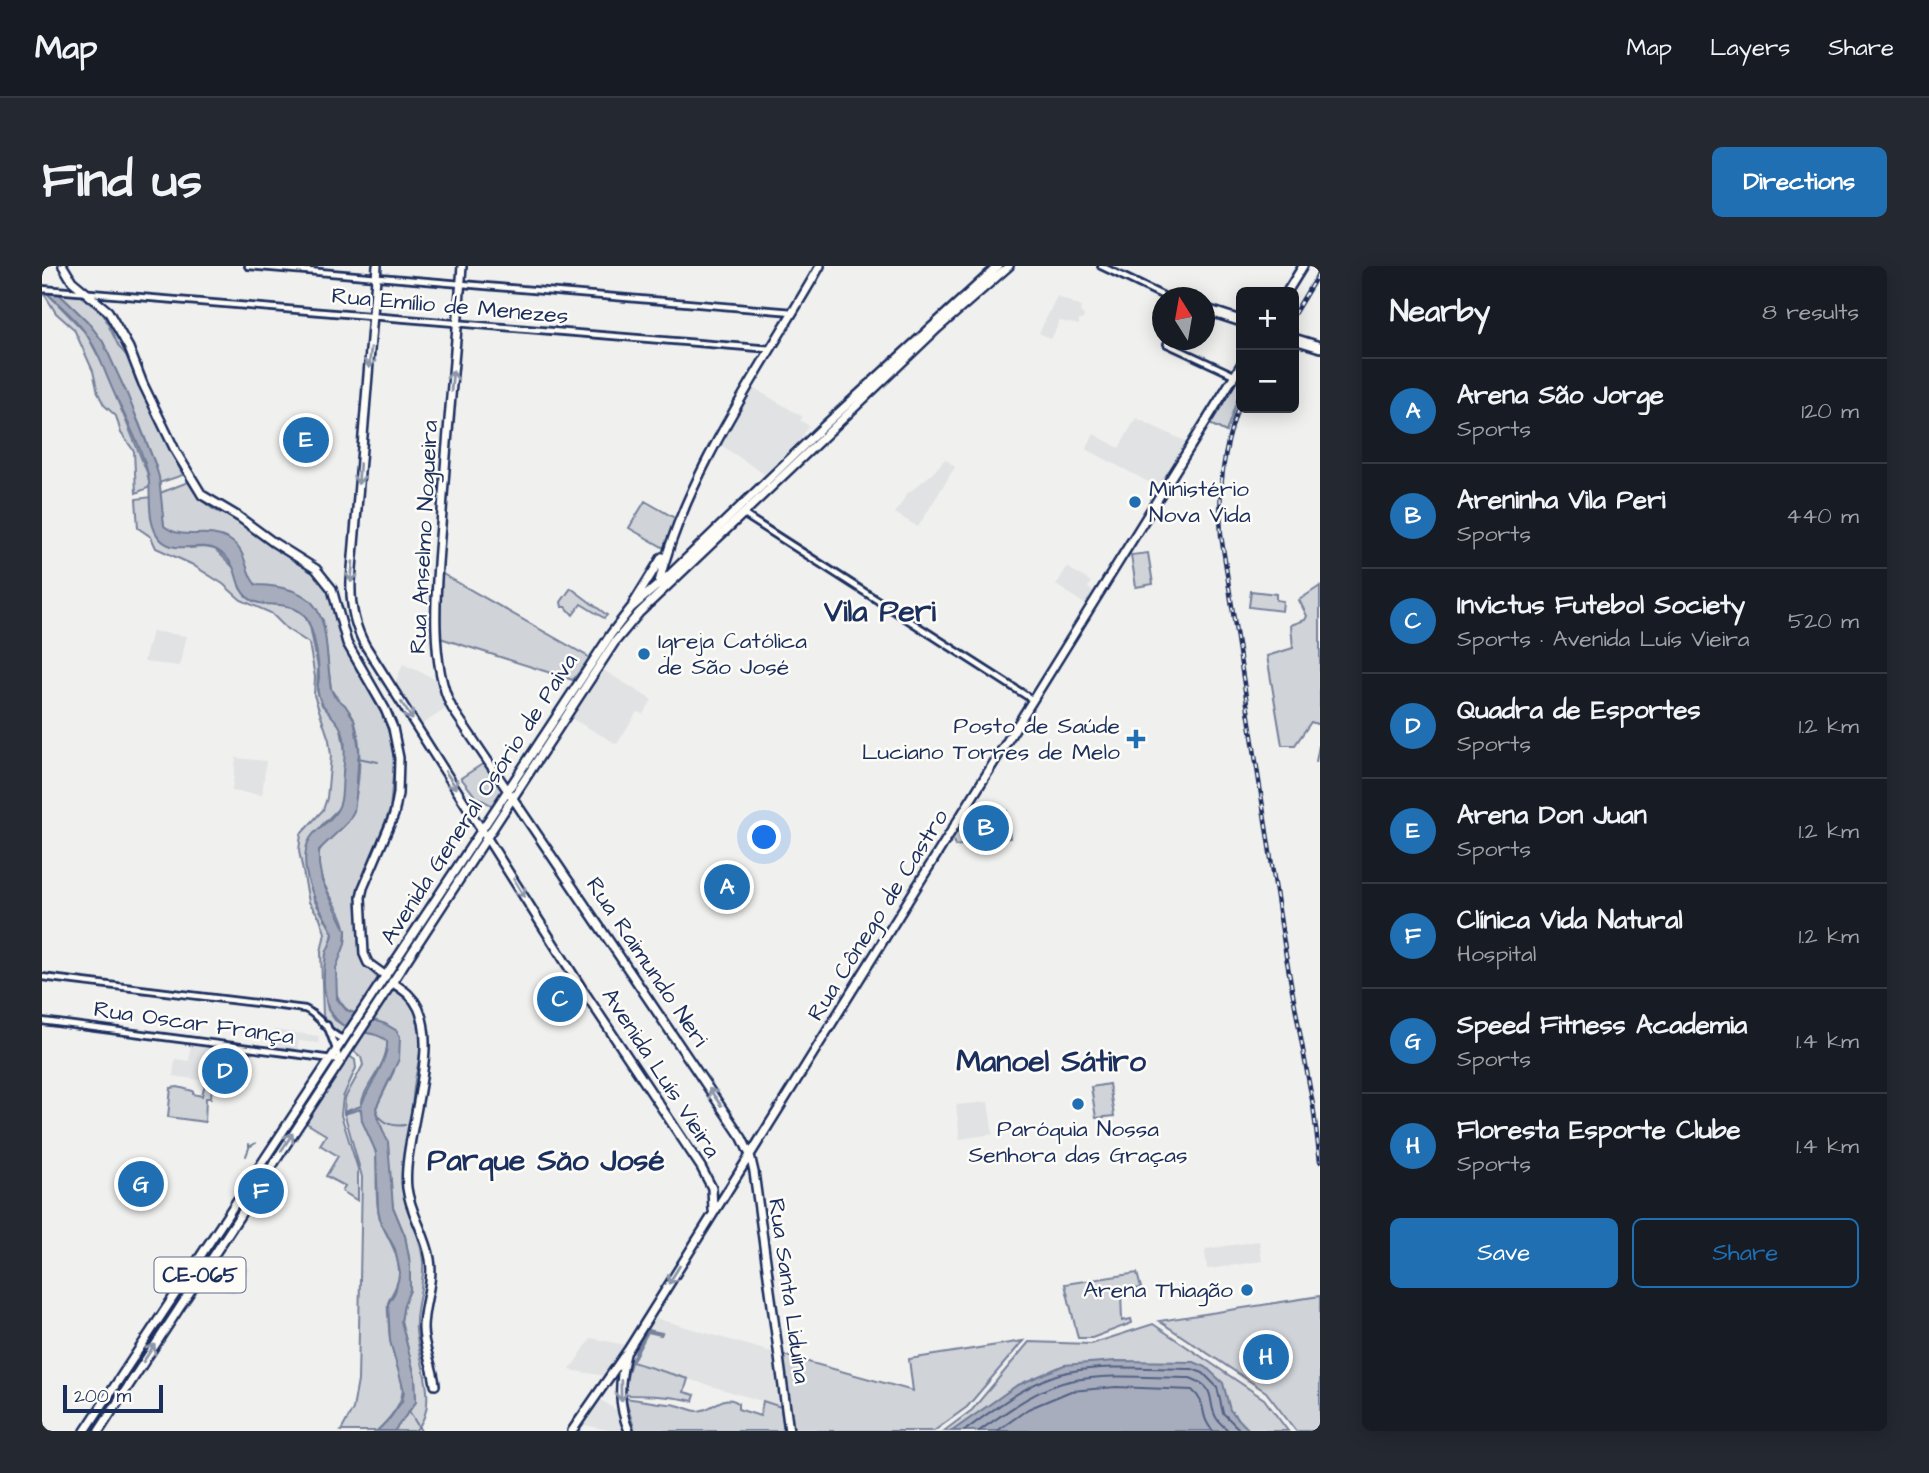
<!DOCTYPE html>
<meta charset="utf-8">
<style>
:root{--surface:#171b24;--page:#242831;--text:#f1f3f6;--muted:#9ea1a6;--line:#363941;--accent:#1f6fb2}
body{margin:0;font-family:"Architects Daughter",sans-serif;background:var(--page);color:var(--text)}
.controls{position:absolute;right:21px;top:21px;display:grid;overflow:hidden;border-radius:10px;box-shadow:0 4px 18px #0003}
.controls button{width:63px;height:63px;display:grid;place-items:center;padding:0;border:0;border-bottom:2px solid var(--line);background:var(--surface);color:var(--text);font:35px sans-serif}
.compass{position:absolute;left:1110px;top:21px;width:63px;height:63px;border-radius:50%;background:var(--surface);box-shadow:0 4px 18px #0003;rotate:349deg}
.scale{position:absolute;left:21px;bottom:18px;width:100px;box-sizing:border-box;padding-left:7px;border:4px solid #1b2f5e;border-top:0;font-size:19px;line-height:24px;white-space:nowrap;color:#1b2f5e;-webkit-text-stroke:5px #fdfcf7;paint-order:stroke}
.you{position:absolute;left:723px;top:572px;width:24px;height:24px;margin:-18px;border:5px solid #fff;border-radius:50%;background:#1a73e8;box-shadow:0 0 0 10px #1a73e833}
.badge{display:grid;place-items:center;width:46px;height:46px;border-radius:50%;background:var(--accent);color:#fff;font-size:23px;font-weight:700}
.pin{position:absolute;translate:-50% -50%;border:4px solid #fff;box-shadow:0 2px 7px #0006}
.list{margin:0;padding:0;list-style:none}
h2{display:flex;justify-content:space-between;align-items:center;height:91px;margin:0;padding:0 28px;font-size:30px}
h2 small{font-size:23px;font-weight:400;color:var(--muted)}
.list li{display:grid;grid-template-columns:46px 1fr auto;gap:21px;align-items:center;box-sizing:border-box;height:105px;padding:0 28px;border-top:2px solid var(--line)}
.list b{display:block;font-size:26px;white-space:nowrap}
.list p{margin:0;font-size:23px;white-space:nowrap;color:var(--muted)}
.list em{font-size:23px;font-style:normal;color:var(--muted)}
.actions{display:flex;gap:14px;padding:21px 28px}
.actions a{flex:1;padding:16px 0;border:2px solid var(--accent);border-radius:10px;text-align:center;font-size:24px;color:var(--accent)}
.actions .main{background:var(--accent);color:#fff}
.map{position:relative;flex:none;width:1278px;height:1165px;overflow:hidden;border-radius:10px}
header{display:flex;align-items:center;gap:42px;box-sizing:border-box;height:98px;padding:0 35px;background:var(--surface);border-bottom:2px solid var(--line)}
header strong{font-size:33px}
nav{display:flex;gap:38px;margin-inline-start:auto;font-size:24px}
.intro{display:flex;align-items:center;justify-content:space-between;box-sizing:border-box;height:168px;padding:0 42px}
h1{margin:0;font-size:49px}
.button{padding:18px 32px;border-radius:10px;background:var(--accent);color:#fff;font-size:24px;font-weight:700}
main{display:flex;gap:42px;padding:0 42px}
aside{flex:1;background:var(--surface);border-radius:10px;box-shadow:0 4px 18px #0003}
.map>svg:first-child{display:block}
.built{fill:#e0e2e3}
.green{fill:#d0d3d8;stroke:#76819b;stroke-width:2}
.water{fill:#a7adbd;stroke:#6f7b97;stroke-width:2}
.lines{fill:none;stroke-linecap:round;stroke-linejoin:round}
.shore{stroke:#536184;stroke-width:2}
.stream{stroke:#6f7b97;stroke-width:2}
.minor-casing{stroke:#1b2f5e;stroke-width:10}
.major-casing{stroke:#1b2f5e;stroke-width:12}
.minor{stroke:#fdfcf7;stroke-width:4.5}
.major{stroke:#fdfcf7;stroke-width:7}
.rail-casing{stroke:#1b2f5e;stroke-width:4.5}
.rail{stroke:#fdfcf7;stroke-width:2;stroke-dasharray:5;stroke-linecap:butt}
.oneway{stroke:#8c96aa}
.poi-dot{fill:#1f6fb2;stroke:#fdfcf7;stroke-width:2.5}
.labels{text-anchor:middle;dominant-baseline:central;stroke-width:5;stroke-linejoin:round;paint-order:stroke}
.shield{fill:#fdfcf7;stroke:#5f6c8c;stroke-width:2}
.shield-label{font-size:21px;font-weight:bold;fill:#1b2f5e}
.street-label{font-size:23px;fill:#1b2f5e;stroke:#fdfcf7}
.poi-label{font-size:23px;fill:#1b2f5e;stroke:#fdfcf7;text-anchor:start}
.district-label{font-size:30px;font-weight:bold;fill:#1b2f5e;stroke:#fdfcf7}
</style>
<header>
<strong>Map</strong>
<nav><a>Map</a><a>Layers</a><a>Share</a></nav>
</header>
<div class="intro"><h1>Find us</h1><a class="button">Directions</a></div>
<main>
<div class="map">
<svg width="1278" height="1165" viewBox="0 0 1278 1165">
<rect width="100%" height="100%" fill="#f0f0ee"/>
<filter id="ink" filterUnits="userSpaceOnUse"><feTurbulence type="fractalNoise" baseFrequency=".0143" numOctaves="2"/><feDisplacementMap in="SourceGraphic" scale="14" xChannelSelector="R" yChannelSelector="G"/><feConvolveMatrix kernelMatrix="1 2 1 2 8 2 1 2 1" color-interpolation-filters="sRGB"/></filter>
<g filter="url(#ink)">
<path class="built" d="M1015,30L1039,41L1038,45L1042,50L1040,54H1037V59L1018,55L1009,73L997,67Z
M712,122L761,151L758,154L767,160L755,178L722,208L679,179Z
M1094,152L1147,177L1127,209L1125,208L1116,221L1044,183L1052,168L1077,182Z
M903,193L913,201L876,261L853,247L865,228L891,207Z
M1025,301L1049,316L1046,322L1055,328L1047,341L1014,319Z
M110,365L145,370L137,400L102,396Z
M361,398L393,413L405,442L379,459L352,420Z
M558,402L610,434L601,448L595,446L575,478L527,451Z
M194,492L224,495L220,529L190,525Z
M232,764L277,770L276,777L257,775L255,786L230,782Z
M149,776L173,779L170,799L190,801L188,818L131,810L133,793L147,795Z
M946,836L951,868L918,873L914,839Z
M1217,975L1220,995L1167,1003L1165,1002L1163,986L1164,983Z
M169,997L208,1002L192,1027L175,1022L178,1015L161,1010Z
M613,1052L733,1087L739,1141L589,1096Z
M549,1072L583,1079L563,1110L528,1104Z
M556,1132L577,1146L584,1165H570L539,1158Z"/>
<path class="green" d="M1,26H4L44,67L61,99L105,206L108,221L94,227L92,185L79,167L74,150L62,139L56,127L51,105L32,63L14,47Z
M16,27L39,30L61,48L77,81L86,91L94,114L141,209L117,217L113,198L97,157L61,76L45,55Z
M1199,104V122L1184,166L1166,157Z
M146,216C155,230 169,247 187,249L273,304L287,320L300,363L299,375L342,452L350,476L352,498L348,544L315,626L317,688L321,698L337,713L316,750C294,741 289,720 294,697C297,686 305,679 304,667C301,638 271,618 277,587C280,574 297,568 305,556C318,534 322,476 311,452C306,440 294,434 289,423L281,354L249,324L214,320C201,306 206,284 186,274C173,267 142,272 131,267C128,266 125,262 122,260L118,227Z
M109,231L113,262L148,282L162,281L173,283L194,304L198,322L205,331L213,336L249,340L262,349L268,360L276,401L275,424L280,439L298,458L305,495L301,504V526L298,541L279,560L264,599L272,634L291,667L283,703L284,735L286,744L293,754L306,763L302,769L295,768L281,750L279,686L283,667L278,652L267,636L257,585L259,568L281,544L285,532L289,490L287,474L272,429L273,411L267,377L245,363L229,347L199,334L181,318L149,298L114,282L109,271L96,262L94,233Z
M603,235L636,254L624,283L587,262Z
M1106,287L1111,318L1094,321L1089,289Z
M399,307L545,390L548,393L531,414L398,372Z
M1278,320V459L1269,456L1253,479H1240L1225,390L1251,382L1249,359L1263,354L1265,350L1257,334Z
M529,322L565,349L562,352L539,338L531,349L524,341H520L519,336Z
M1209,325L1234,328V334L1241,335L1240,345L1207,341Z
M442,497L461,524L451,540L433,530L419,512Z
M965,545L968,572L913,580L910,571L922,552Z
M673,601L709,622L697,643L661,620Z
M524,705L535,722L515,754H512L503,739Z
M351,718C358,725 370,733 374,741C384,765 378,789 373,814C371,828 370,842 368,856C366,873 361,891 360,908C360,939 379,965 381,996C383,1019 372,1041 374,1064C376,1094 399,1139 373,1165H352L374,1136L373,1111L359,1055L362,1038L368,1024V997L363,970L351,941L340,864L334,842L352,805L355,765L343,758L328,754Z
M320,766L340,770L345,775C348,799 319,820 319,843C320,860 332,873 334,889C336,910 332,932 338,953C344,971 358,987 357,1008C357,1020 349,1027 346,1037C345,1044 347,1057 347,1064C352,1115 381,1120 335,1165H299L311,1143L316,1115L320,911L302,846L303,832L321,799L319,791L309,783Z
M306,789L313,794L314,802L301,831L299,849L316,903V935L300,925L303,920L284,910L296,890L278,879L284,869L261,855Z
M163,818L170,819L169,832H164L163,856L126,851L129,822L136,821L151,825V828L160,830Z
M1067,818L1072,850L1054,852L1049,821Z
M253,852L256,854L159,1004L156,1005L154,1001Z
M1095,1007L1099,1022L1079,1025L1080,1055L1089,1053L1090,1057L1050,1072H1036L1023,1018Z
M1278,1030V1165H1254L1224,1126L1117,1055Z
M1111,1058L1222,1133L1246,1165H902L930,1144L987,1076L1049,1078Z
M606,1064L620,1067L619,1069L606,1066L590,1096L646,1113L642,1126L653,1129L651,1135C629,1130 606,1129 583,1129C584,1104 592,1085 606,1064Z
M981,1075L925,1141L892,1165H751L741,1089L871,1125L867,1093Z
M583,1132C598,1134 612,1137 627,1138C637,1138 646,1144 655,1145C671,1145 681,1126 696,1137V1143L718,1150L721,1135L739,1141L742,1165H593Z"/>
<path class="water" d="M4,26L16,27L45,55L61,76L85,128L113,198L117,211L122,260C142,276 163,261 186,273C207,285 201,305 214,319C293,321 280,362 289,423L292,430L303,439L312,453L317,484L314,530L312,545L306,556L277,584V598L280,615L304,664L303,678L294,702L295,733L304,744L343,758L355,765L358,771L357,793L334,842L336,853L346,876L351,941L363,970L368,997V1024L362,1038L359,1055L373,1111L374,1136L352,1165H335L348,1152L360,1135L362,1125L348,1075L346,1038L353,1026L358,1007L353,983L339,957L336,943L334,886L320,855L319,843L302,848V846L319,840C326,821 347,794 345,775C334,765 317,768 304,761C279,747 280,713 284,688C286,680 291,675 291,667C278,642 259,615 264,584C266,568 279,562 289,552C303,538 299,525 301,508C302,493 304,488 302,472C299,453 279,445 276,427C275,422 276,417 277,412C277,396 272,357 260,347C242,333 220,344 205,331C190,318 200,299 175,284C158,275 134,289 119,274C103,258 110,227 106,208C98,176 79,145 67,115C60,99 55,82 44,68C34,52 17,39 4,26Z
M1073,1095L1152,1096L1164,1101L1181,1117L1188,1144L1208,1165H910L974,1120L1022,1099Z"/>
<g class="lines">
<path class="shore" d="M922,1165C951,1144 990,1113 1026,1106C1066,1098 1110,1103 1150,1103L1161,1107L1175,1121L1181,1147L1199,1165
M937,1165C963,1147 997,1121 1028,1115C1067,1107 1109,1112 1148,1112C1177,1122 1164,1136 1175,1153C1178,1158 1183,1161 1187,1165
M955,1165L986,1143L1029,1125L1074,1121L1150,1124C1167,1139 1156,1149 1171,1165"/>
<path class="stream" d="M1278,462V471
M316,492L336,496
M1274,496L1278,474
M334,846C341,857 351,861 363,859
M207,878V881L214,877
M204,890L207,882
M367,1145L379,1165"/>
<defs>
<path id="minor" d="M206,0L751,46
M1059,0L1126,32
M0,23L729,83
M1162,41L1199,53
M1162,45L1199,57
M1252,71L1278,79
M1127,74L1125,78L1192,109
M1252,75L1278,83
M701,248L991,434
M0,711L263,743C279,750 288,771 302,773
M0,755L298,794L285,759
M0,1165H1"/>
<path id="major" d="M21,0L30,15L66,45L87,82L101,118L134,186L160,229L197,251L231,276L274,303L290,323L305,377L343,443L351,462L357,492L356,528L352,549L321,622L319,631L322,688L326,697L344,710
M335,0L309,315C308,339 312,359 323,379L539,721L659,901L670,922L671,944
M420,0C414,82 405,164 400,246C396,302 384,392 410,442L700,872L708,889L712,906L747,1165
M1245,26L1261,0
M616,320C643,208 721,100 778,0
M591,338L620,291
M350,716C355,720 362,724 367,729C407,767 359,872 365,922C368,947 384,968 388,993C392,1017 381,1038 381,1062C381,1082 391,1099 393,1119
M584,1088C577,1116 576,1139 587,1165
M43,1165L569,368L589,342L623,313L782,160L956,0
M57,1165L572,377L597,347L896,62L967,0
M530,1165L586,1084L708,889L1199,99"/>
</defs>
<use href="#minor" class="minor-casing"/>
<use href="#major" class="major-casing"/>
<use href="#minor" class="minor"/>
<use href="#major" class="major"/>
<defs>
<path id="rail" d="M1252,48L1278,5
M1199,134C1182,177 1176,223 1179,269L1244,690L1271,839L1278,895"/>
</defs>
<use href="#rail" class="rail-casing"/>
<use href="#rail" class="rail"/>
</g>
<defs><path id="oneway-shaft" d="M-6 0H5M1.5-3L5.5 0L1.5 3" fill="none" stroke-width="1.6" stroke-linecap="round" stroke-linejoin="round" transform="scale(1.75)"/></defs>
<g class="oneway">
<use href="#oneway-shaft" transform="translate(328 92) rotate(95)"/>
<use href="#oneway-shaft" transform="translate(410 115) rotate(-85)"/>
<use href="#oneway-shaft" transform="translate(317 208) rotate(94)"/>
<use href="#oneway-shaft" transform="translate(310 306) rotate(95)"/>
<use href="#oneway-shaft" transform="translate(365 445) rotate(57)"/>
<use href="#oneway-shaft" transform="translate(409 514) rotate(57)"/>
<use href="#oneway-shaft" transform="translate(477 622) rotate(59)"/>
<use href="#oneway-shaft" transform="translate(673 831) rotate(-125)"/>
<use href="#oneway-shaft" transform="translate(245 876) rotate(-57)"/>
<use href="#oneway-shaft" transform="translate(632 1009) rotate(122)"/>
<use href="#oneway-shaft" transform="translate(107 1087) rotate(-57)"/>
<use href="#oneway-shaft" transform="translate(579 1125) rotate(89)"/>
</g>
</g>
<g class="poi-dot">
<circle cx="1093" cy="236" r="7"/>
<circle cx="602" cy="388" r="7"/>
<path d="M1090.5 462.5h7v7h7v7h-7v7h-7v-7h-7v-7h7z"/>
<circle cx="1036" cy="838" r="7"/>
<circle cx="1205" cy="1024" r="7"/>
</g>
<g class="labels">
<rect class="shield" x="112.5" y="991.5" width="91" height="35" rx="5"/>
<g class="shield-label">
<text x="158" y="1009">CE-065</text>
</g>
<g class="street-label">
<text transform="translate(408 40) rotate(5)">Rua Emílio de Menezes</text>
<text transform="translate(382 271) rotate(-87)">Rua Anselmo Nogueira</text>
<text transform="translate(437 533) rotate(-57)">Avenida General Osório de Paiva</text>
<text transform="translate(836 649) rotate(-58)">Rua Cônego de Castro</text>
<text transform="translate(605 696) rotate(56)">Rua Raimundo Neri</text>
<text transform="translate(152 757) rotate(8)">Rua Oscar França</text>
<text transform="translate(619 807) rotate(57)">Avenida Luís Vieira</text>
<text transform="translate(747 1025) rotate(82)">Rua Santa Liduína</text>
</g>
<g class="poi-label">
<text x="1107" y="223">Ministério<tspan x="1107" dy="26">Nova Vida</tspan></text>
<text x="616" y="375">Igreja Católica<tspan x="616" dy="26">de São José</tspan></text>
<text x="1078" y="460" text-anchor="end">Posto de Saúde<tspan x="1078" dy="26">Luciano Torres de Melo</tspan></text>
<text x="1036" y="863" text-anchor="middle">Paróquia Nossa<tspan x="1036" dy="26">Senhora das Graças</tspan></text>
<text x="1191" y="1024" text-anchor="end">Arena Thiagão</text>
</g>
<g class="district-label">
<text x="838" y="346">Vila Peri</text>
<text x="1009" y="796">Manoel Sátiro</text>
<text x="504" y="895">Parque Săo José</text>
</g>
</g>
</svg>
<div class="controls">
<button>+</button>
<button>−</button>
</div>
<svg class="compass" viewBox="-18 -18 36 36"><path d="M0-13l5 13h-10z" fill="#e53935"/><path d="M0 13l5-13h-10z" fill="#9ea1a6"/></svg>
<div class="scale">200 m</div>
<div class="you"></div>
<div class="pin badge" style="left:685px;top:621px">A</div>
<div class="pin badge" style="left:944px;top:562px">B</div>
<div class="pin badge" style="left:518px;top:733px">C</div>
<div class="pin badge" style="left:183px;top:805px">D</div>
<div class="pin badge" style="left:264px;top:174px">E</div>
<div class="pin badge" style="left:219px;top:925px">F</div>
<div class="pin badge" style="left:99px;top:918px">G</div>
<div class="pin badge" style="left:1224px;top:1091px">H</div>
</div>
<aside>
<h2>Nearby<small>8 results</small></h2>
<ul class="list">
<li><span class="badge">A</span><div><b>Arena São Jorge</b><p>Sports</p></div><em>120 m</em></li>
<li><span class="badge">B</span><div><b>Areninha Vila Peri</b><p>Sports</p></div><em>440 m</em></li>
<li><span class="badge">C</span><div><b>Invictus Futebol Society</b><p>Sports · Avenida Luís Vieira</p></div><em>520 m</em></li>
<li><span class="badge">D</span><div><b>Quadra de Esportes</b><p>Sports</p></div><em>1.2 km</em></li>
<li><span class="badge">E</span><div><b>Arena Don Juan</b><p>Sports</p></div><em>1.2 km</em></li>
<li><span class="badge">F</span><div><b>Clínica Vida Natural</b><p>Hospital</p></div><em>1.2 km</em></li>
<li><span class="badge">G</span><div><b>Speed Fitness Academia</b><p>Sports</p></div><em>1.4 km</em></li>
<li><span class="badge">H</span><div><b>Floresta Esporte Clube</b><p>Sports</p></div><em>1.4 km</em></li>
</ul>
<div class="actions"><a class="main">Save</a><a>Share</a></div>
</aside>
</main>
